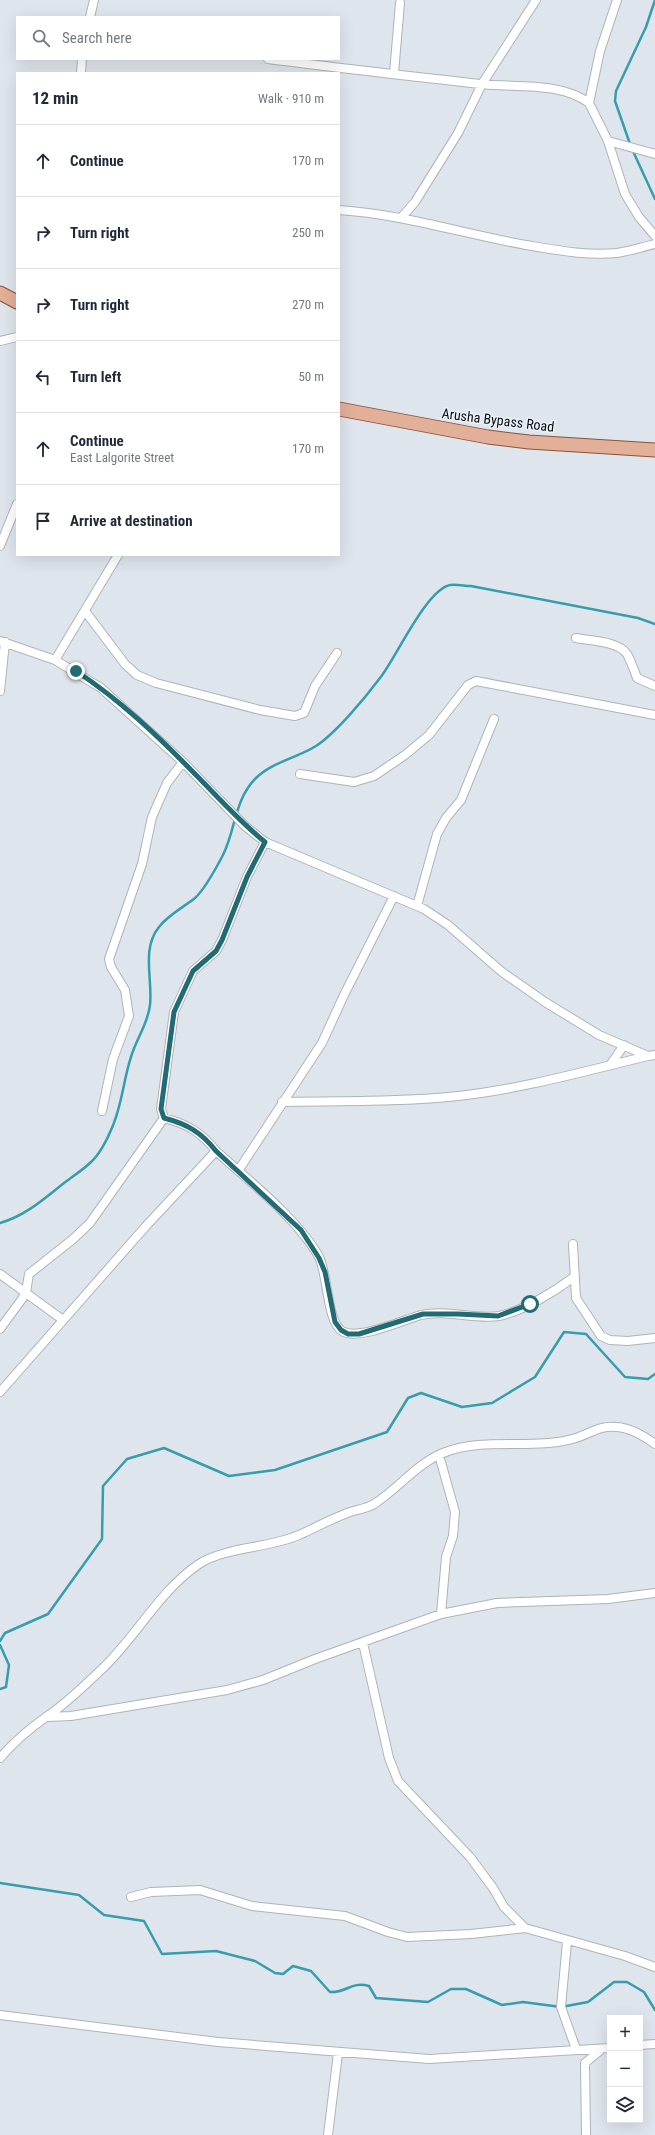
<!DOCTYPE html>
<meta charset="utf-8">
<style>
:root{--surface:#fff;--page:#f6f6f7;--text:#1f2937;--muted:#747a83;--line:#e0e1e3}
body{margin:0;font-family:"Roboto Condensed",sans-serif;background:var(--page);color:var(--text)}
.controls{position:absolute;right:12px;bottom:12px;display:grid;overflow:hidden;border-radius:0px;box-shadow:0 4px 16px #0002}
.controls button{width:36px;height:36px;display:grid;place-items:center;padding:0;border:0;border-bottom:1px solid var(--line);background:var(--surface);color:var(--text);font:20px sans-serif}
.stop{position:absolute;width:12px;height:12px;margin:-9px;border:3px solid #216b75;border-radius:50%;background:#fff}
.stop.end{background:#216b75;border-color:#fff;box-shadow:0 1px 4px #0008}
.list{margin:0;padding:0;list-style:none}
h2{display:flex;justify-content:space-between;align-items:center;height:52px;margin:0;padding:0 16px;font-size:17px}
h2 small{font-size:13px;font-weight:400;color:var(--muted)}
.list li{display:grid;grid-template-columns:26px 1fr auto;gap:12px;align-items:center;box-sizing:border-box;height:72px;padding:0 16px;border-top:1px solid var(--line)}
.list b{display:block;font-size:15px;white-space:nowrap}
.list p{margin:0;font-size:13px;white-space:nowrap;color:var(--muted)}
.list em{font-size:13px;font-style:normal;color:var(--muted)}
.icon{flex:none;width:22px;height:22px;fill:none;stroke:currentColor;stroke-width:2;stroke-linecap:round;stroke-linejoin:round}
.map{position:relative;flex:none;width:655px;height:2135px;overflow:hidden}
.search{position:absolute;background:var(--surface);box-shadow:0 4px 16px #0002;left:16px;top:16px;width:324px;height:44px;display:flex;align-items:center;gap:10px;box-sizing:border-box;padding:0 14px;border-radius:0px;color:var(--muted);font-size:15px}
.panel{position:absolute;background:var(--surface);box-shadow:0 4px 16px #0002;left:16px;top:72px;width:324px;height:484px;border-radius:0px}
.map>svg:first-child{display:block}
.lines{fill:none;stroke-linecap:round;stroke-linejoin:round}
.stream{stroke:#369dac;stroke-width:2.5}
.minor-casing{stroke:#aeb4ba;stroke-width:10}
.primary-casing{stroke:#8a533c;stroke-width:15}
.minor{stroke:#fff;stroke-width:8}
.primary{stroke:#e2af99;stroke-width:13}
.route{stroke:#216b75;stroke-width:5}
.labels{text-anchor:middle;dominant-baseline:central;stroke-width:3;stroke-linejoin:round;paint-order:stroke}
.street-label{font-size:14px;fill:#090b0e;stroke:#ecf2f9}
</style>
<div class="map">
<svg width="655" height="2135" viewBox="0 0 655 2135">
<rect width="100%" height="100%" fill="#dfe5ec"/>
<g class="lines">
<path class="stream" d="M630,144L615,101L616,91L646,27L655,0
M632,149L655,199
M0,1223C25,1216 44,1199 64,1183C73,1176 83,1170 91,1162C99,1155 107,1140 111,1130C122,1107 123,1081 131,1057C136,1039 148,1024 150,1005C153,980 141,949 159,927C168,915 184,907 195,898C206,888 216,868 223,855C236,829 234,800 256,778C272,762 297,758 316,746C336,733 365,698 380,678C396,658 426,590 450,585C456,584 465,586 471,586L638,618L655,624
M0,1641L5,1633L48,1614L102,1539L103,1486L127,1459L164,1448L229,1476L275,1470L387,1432L408,1398L421,1393L462,1407L492,1403L535,1377L564,1332L586,1334L625,1377L648,1379L655,1374
M0,1645L9,1665L6,1687L0,1689
M0,1883L79,1895L104,1915L144,1921L162,1954L216,1951L255,1961L275,1973L283,1974L293,1966L311,1971L330,1992C347,1993 351,1981 369,1986L376,1998L428,2002L451,1989H466L502,2005L523,2002L561,2007L588,2002L614,1982H627L644,1992L655,2010"/>
<defs>
<path id="minor" d="M617,0L600,51L589,103L608,141L625,194L639,217L655,236
M90,17L94,0
M268,59C338,68 409,76 480,84C515,88 559,81 589,103
M81,73L82,59
M394,73L400,3
M608,141L655,154
M339,210C402,214 464,234 526,245C556,250 587,256 617,253C629,251 642,247 655,244
M401,218L415,202L458,133L482,84L536,0
M0,341L17,337
M0,546L17,504
M85,611L125,664L137,675L156,683L260,710L295,716L304,713L315,686L337,653
M576,638C591,641 618,641 627,654C631,661 634,670 637,678L655,686
M0,641L55,660L101,688L183,762L245,826L265,842L424,909L448,925L502,972L545,1002L599,1035L648,1056L655,1055
M55,660L118,555
M0,691L5,642
M300,774L354,782L374,776L405,755L429,735L468,685L476,681L655,715
M265,842L247,877L222,940L216,951L193,971L174,1012L161,1109L164,1118C187,1124 201,1132 216,1151C248,1180 299,1220 319,1257C328,1275 327,1322 342,1331C358,1341 403,1320 421,1315C446,1309 474,1320 499,1316C523,1311 554,1292 574,1277
M417,906L437,834L446,818L461,800L494,719
M611,1064L624,1045
M282,1102C340,1101 400,1102 458,1096C522,1089 585,1071 648,1056
M102,1111L113,1059L129,1016L125,990L111,967L109,959L142,864L152,817L167,783L183,762
M238,1171L322,1043L344,995L394,896
M573,1244L576,1298L601,1336L610,1340L628,1341L655,1338
M0,1274L63,1320
M0,1329L22,1299L26,1292L29,1274L72,1240L90,1223L164,1118
M0,1392L146,1226L216,1151
M439,1455L455,1512L453,1536L446,1557L441,1614
M363,1643L389,1758L398,1781L470,1857L493,1888L504,1907L525,1928L625,1956L655,1967
M47,1717L71,1716L227,1690L263,1680L315,1659L441,1614L497,1603L608,1599L655,1593
M0,1758C14,1742 29,1729 46,1717C65,1705 85,1685 102,1669C137,1636 159,1591 199,1564C225,1547 270,1548 299,1535C315,1528 329,1520 345,1514C354,1510 366,1509 374,1504C398,1489 416,1464 443,1453C485,1436 533,1451 576,1438C591,1433 600,1425 617,1427C631,1428 644,1436 655,1444
M131,1897L151,1892L200,1890L252,1906L345,1916L388,1932L407,1937L471,1934L525,1928
M567,1942L561,2007L576,2049
M0,2015L218,2042L429,2059L610,2048
M640,2045L655,2044
M328,2135L338,2053
M586,2135L585,2063L602,2049"/>
<path id="primary" d="M0,293L17,302
M339,409L488,437L529,442L655,450"/>
</defs>
<use href="#minor" class="minor-casing"/>
<use href="#primary" class="primary-casing"/>
<use href="#minor" class="minor"/>
<use href="#primary" class="primary"/>
</g>
<g class="lines">
<path class="route" d="M76,671C120,700 158,736 195,774C218,797 239,821 265,842L247,877L222,940L216,951L193,971L174,1012L161,1109L164,1118C187,1124 201,1132 216,1151L301,1230L319,1258L325,1272L335,1322L341,1330L348,1334H359L423,1314H458L498,1316L530,1304"/>
</g>
<g class="labels">
<g class="street-label">
<text transform="translate(498 420) rotate(7)">Arusha Bypass Road</text>
</g>
</g>
</svg>
<div class="controls">
<button>+</button>
<button>−</button>
<button><svg class="icon" aria-label="layers" viewBox="0 0 24 24"><path d="M12 4l9 5-9 5-9-5zM3 14l9 5 9-5"/></svg></button>
</div>
<div class="stop" style="left:530px;top:1304px"></div>
<div class="stop end" style="left:76px;top:671px"></div>
<div class="search"><svg class="icon" aria-label="search" viewBox="0 0 24 24"><circle cx="10" cy="10" r="6"/><path d="M15 15l6 6"/></svg>Search here</div>
<section class="panel">
<h2>12 min<small>Walk · 910 m</small></h2>
<ul class="list">
<li><svg class="icon" aria-label="ahead" viewBox="0 0 24 24"><path d="M12 20V5M6 11l6-6 6 6"/></svg><div><b>Continue</b></div><em>170 m</em></li>
<li><svg class="icon" aria-label="right" viewBox="0 0 24 24"><path d="M7 20v-9h11M14 6l5 5-5 5"/></svg><div><b>Turn right</b></div><em>250 m</em></li>
<li><svg class="icon" aria-label="right" viewBox="0 0 24 24"><path d="M7 20v-9h11M14 6l5 5-5 5"/></svg><div><b>Turn right</b></div><em>270 m</em></li>
<li><svg class="icon" aria-label="left" viewBox="0 0 24 24"><path d="M17 20v-9H6M10 6l-5 5 5 5"/></svg><div><b>Turn left</b></div><em>50 m</em></li>
<li><svg class="icon" aria-label="ahead" viewBox="0 0 24 24"><path d="M12 20V5M6 11l6-6 6 6"/></svg><div><b>Continue</b><p>East Lalgorite Street</p></div><em>170 m</em></li>
<li><svg class="icon" aria-label="arrive" viewBox="0 0 24 24"><path d="M6 21V4h12l-3 4 3 4H6"/></svg><div><b>Arrive at destination</b></div></li>
</ul>
</section>
</div>
